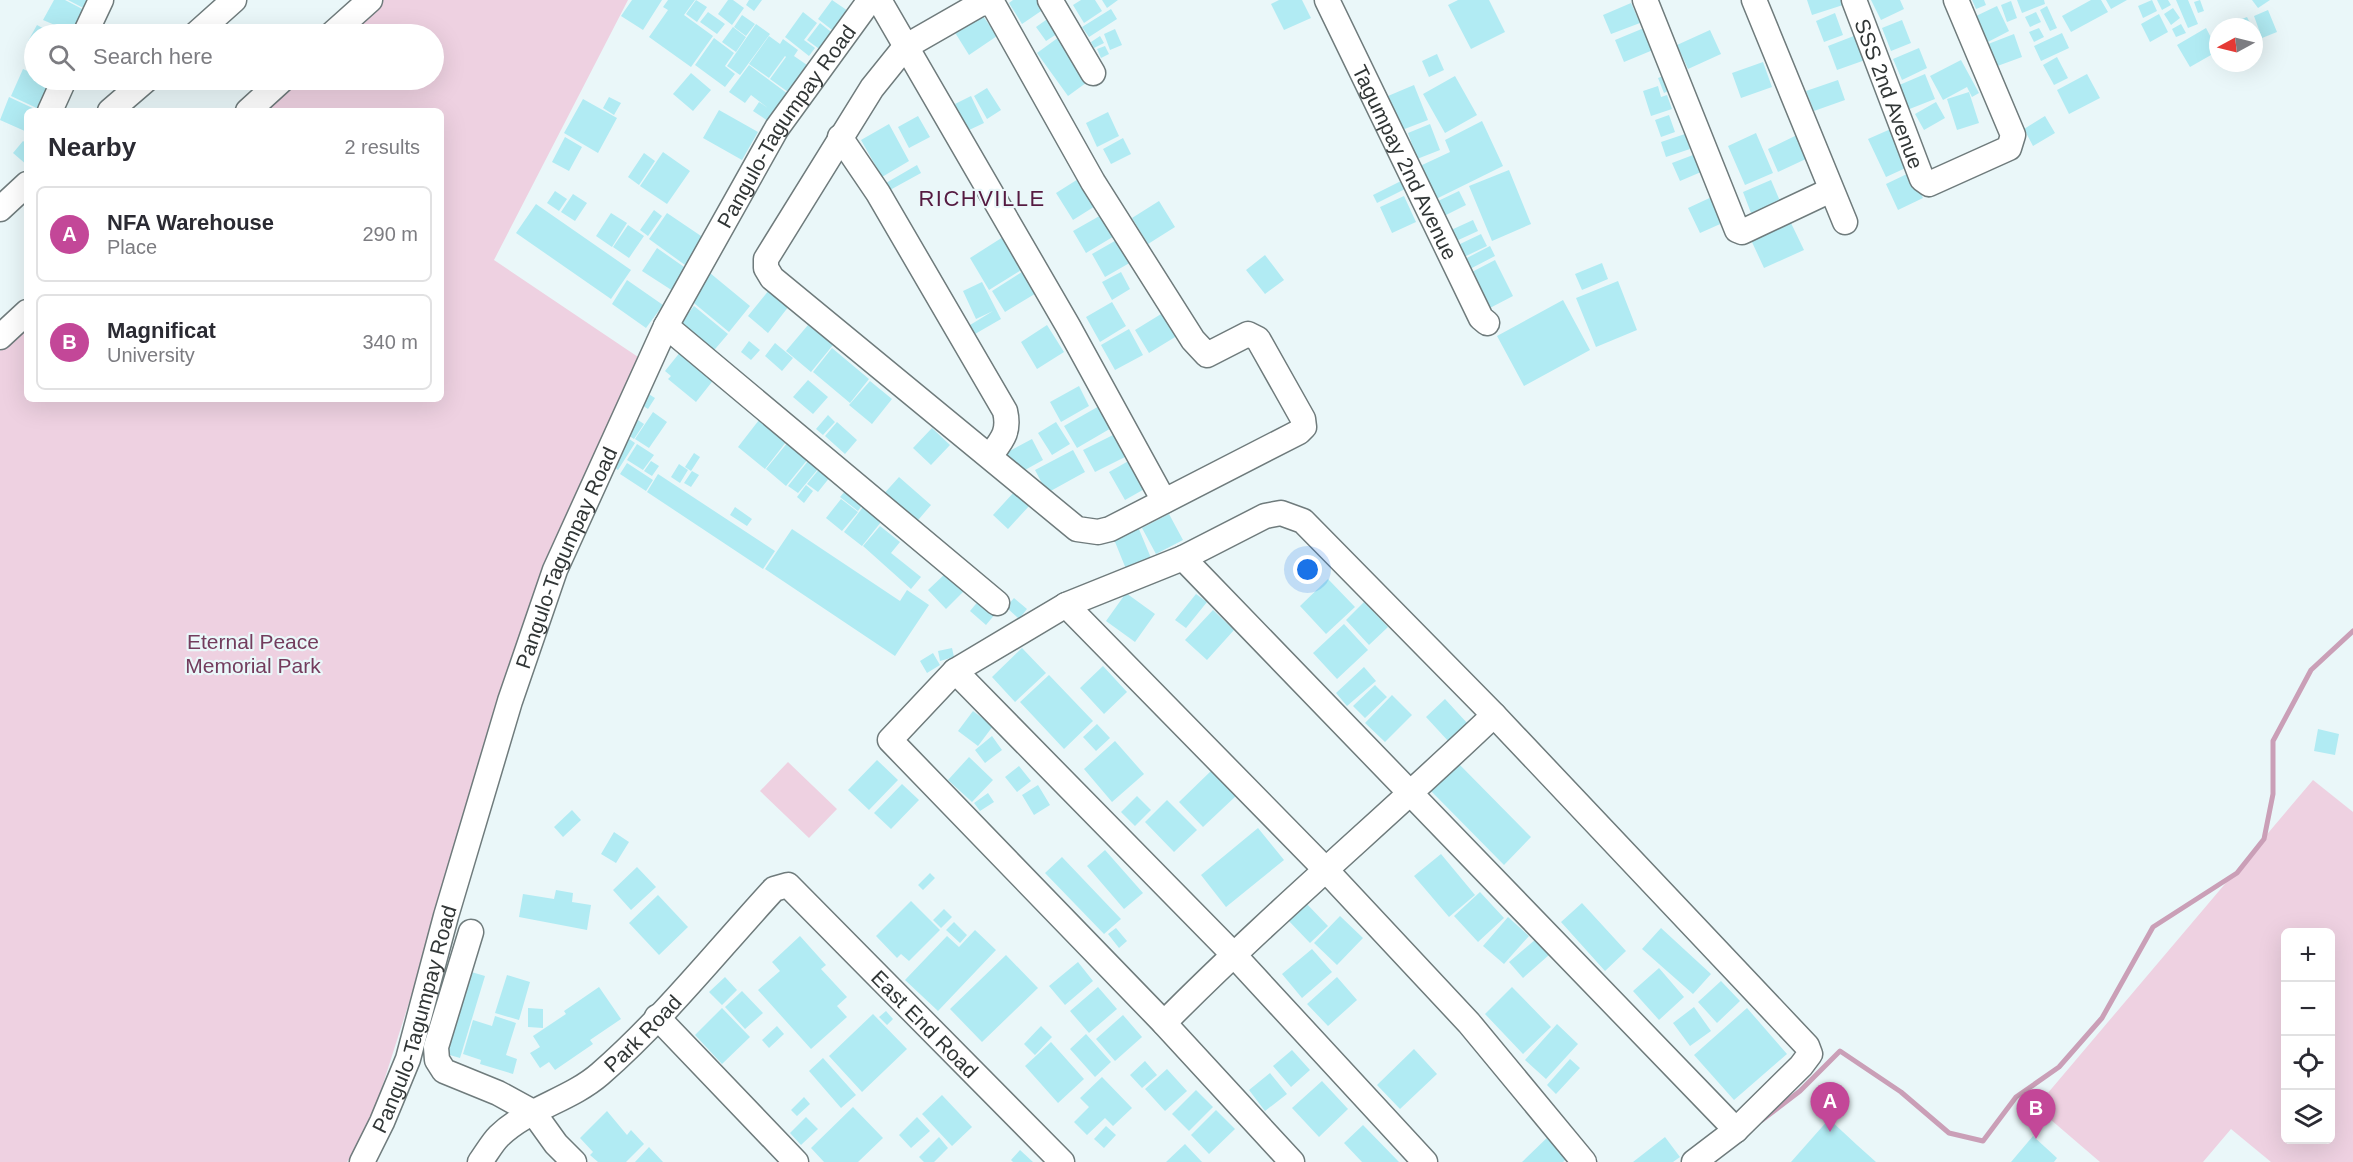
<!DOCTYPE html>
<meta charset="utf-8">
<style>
:root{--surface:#fff;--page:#f2f2f3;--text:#2b2b33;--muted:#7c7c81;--line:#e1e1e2;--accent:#c34798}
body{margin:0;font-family:Helvetica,sans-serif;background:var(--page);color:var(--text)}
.controls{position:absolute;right:18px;bottom:18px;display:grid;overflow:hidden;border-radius:9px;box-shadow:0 6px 24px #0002}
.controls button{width:54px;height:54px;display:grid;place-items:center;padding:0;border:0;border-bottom:2px solid var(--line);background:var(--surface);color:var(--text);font:30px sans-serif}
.compass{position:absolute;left:2209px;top:18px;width:54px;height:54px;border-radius:50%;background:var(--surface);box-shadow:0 6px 24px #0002;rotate:263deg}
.you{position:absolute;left:1308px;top:570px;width:21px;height:21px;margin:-15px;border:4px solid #fff;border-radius:50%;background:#1a73e8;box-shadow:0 0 0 9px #1a73e833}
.badge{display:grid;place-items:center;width:39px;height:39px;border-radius:50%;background:var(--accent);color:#fff;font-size:20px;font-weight:700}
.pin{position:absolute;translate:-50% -50px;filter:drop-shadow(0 2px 3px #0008)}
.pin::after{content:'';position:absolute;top:32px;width:21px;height:18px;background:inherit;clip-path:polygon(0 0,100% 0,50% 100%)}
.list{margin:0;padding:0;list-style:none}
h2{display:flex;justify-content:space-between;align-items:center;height:78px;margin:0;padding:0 24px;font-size:26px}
h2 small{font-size:20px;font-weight:400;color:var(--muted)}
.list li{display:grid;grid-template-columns:39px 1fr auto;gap:18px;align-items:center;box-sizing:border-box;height:96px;margin:0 12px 12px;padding:0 12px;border:2px solid var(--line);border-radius:9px}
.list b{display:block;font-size:22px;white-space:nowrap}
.list p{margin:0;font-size:20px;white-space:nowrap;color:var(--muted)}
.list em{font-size:20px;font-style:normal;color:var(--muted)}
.icon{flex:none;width:33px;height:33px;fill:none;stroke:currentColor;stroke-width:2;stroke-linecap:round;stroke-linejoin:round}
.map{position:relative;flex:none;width:2353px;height:1162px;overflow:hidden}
.search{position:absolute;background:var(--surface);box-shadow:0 6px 24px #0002;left:24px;top:24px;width:420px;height:66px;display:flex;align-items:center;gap:15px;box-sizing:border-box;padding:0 21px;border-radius:33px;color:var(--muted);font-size:22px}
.panel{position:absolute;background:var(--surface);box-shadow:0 6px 24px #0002;left:24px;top:108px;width:420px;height:294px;border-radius:9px}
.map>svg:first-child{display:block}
.green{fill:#eed1e1;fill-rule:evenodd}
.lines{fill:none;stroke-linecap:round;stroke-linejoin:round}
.stream{stroke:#ca9fb7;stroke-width:5}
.building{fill:#b1ebf3}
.minor-casing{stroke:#6f7b7c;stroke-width:27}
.minor{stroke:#fff;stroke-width:24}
.labels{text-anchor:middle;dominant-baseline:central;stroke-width:4.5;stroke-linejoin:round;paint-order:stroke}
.street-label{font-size:21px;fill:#313636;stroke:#eaf7f9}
.park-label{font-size:21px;fill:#733c5d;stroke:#eaf7f9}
.neighbourhood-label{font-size:22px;letter-spacing:1.5px;fill:#551a41;stroke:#eaf7f9}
</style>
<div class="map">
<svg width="2353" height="1162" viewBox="0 0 2353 1162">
<rect width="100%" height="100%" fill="#eaf7f9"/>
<path class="green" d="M383,0H628L494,260L644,361L548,567L368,1131L347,1162H0V351L27,326V399H441V111H262L296,80H434V34H345Z
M788,762L837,809L809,838L760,791Z
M2313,780L2353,812V1162H2271L2231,1129L2203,1162H2100L2036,1107ZM2286,932H2330V1140H2286Z"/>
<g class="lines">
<path class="stream" d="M1762,1120L1800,1091L1840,1051L1901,1092L1949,1133L1983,1141L2016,1097L2059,1067L2102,1018L2153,927L2237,873L2264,839L2273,794V741L2311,670L2353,631"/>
</g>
<path class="building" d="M54,0H65L88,12L76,34L43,20Z
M68,0H94L89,11Z
M632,0H662L643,30L621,16Z
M668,0H695L684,15L713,36L691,67L649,37L668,10L663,7Z
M696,0L707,7L697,22L686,14Z
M728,0H733L744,8L732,25L718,14Z
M749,0H762L754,11L746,5Z
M832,0L851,13L836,33L818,19Z
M1013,0H1042L1047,7L1022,24L1009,3Z
M1081,0H1095L1102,11L1084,23L1073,5Z
M1102,0H1118L1107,8Z
M1279,0H1302L1311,18L1284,30L1271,4Z
M1458,0H1489L1505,32L1471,49L1448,5Z
M1807,0H1842L1843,5L1812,15Z
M1871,0H1900L1904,9L1881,20Z
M1972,0H1984L1986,5L1976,9Z
M2017,0H2044L2045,4L2022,13Z
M2091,0H2101L2108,12L2071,32L2062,16Z
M2106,0H2127L2111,9Z
M2152,0L2157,11L2143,18L2138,6Z
M2157,0H2168L2171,5L2162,10Z
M2176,0H2188L2198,24L2188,28Z
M2200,0L2204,11L2198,13L2194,2Z
M2252,0H2270L2258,8Z
M2011,1L2017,18L2007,22L2001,5Z
M1631,3L1640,23L1611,34L1603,15Z
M1997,6L2009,31L1986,43L1974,17Z
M2047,6L2057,28L2050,31L2040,10Z
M2173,8L2180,18L2171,25L2164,14Z
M1111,9L1117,19L1089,37L1082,27Z
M2268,10L2277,32L2262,38L2254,16Z
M708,12L725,24L717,34L700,22Z
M803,12L817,23L804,40L815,48L809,56L785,37Z
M2036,12L2041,22L2030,27L2025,17Z
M981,13L997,36L969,55L954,31Z
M1835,13L1843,35L1824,42L1816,21Z
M2159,14L2168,32L2150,42L2141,24Z
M742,15L755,24L746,36L734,27Z
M1053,15L1063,30L1046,41L1036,27Z
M2247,17L2252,27H2233L2232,23Z
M1902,20L1911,43L1891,51L1882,28Z
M820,23L835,35L822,51L807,40Z
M756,24L770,34L740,75L727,66Z
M2181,24L2186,33L2176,37L2172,29Z
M37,25L54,34H34V45L28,41Z
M733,27L746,37L736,52L722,42Z
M1644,28L1653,50L1624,62L1615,40Z
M2039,28L2044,37L2034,42L2029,32Z
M2206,28L2218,51L2190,67L2177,45Z
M1115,29L1122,45L1110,50L1104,34Z
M1710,30L1721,54L1688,69L1677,45Z
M2062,33L2069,48L2041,61L2034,46Z
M1859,34L1868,59L1837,70L1828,46Z
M2014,34L2022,57L1992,68L1983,46Z
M769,36L780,44L783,39L798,50L794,56L807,65L788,92L770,79L786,57L785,56L769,78L749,64Z
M1100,36L1104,43L1094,48L1091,42Z
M1059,37L1090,80L1068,96L1037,53Z
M714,38L734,53L725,66L735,74L725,87L695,65Z
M1105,46L1109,54L1101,58L1097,49Z
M1919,48L1927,68L1902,80L1893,59Z
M1437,54L1444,70L1429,77L1422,61Z
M2057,57L2068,78L2054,85L2043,65Z
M1961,60L1979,93L1972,97L1967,87L1943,100L1930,76Z
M1763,62L1772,87L1741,98L1732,73Z
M749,65L788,94L768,121L753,111L759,102L768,108L751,95L745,103L729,92Z
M23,69L34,74V80H47L56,84L43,111L11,96Z
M691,73L711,90L693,111L673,94Z
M1925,74L1935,99L1907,110L1897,86Z
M2087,74L2100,98L2069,114L2057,90Z
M1666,75L1672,89L1664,93L1658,78Z
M1455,76L1477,115L1445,133L1423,94Z
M1838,80L1845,100L1814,111L1806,91Z
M1414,85L1428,120L1402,130L1388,96Z
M1658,86L1661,97L1667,95L1672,109L1651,116L1643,91Z
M987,88L1001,110L987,119L974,96Z
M1969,92L1979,123L1957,130L1947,99Z
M971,96L984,123L967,131L955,104Z
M9,97L39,111H27V132L0,120Z
M609,97L621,103L614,115L603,108Z
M583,99L617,118L598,153L564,133Z
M1936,102L1945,118L1924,130L1915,114Z
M719,110L758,132L742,160L703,138Z
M1108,112L1119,136L1097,147L1086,123Z
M1669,115L1675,132L1661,137L1655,120Z
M918,116L930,137L909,148L898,127Z
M2045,116L2055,133L2033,146L2024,129Z
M1482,121L1503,166L1436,199L1420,166L1450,152L1445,140Z
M889,124L909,161L882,177L861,140Z
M1430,124L1440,150L1417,159L1408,133Z
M1893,128L1910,166L1886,177L1868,139Z
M1756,133L1773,173L1745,185L1728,146Z
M1685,134L1690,149L1666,157L1661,142Z
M1797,135L1808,158L1778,172L1768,149Z
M565,137L582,147L569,171L552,162Z
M1123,138L1131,154L1111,164L1103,149Z
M23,141L27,144V165L13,153Z
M663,152L690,171L667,204L640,186Z
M644,153L655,161L639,185L628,177Z
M1693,155L1701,172L1680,181L1672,163Z
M917,165L921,173L890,190L886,183Z
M1509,170L1531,224L1492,241L1469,186Z
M1911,172L1923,198L1898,210L1886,184Z
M1083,176L1100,203L1073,220L1056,193Z
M1771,180L1780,201L1751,213L1743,192Z
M1401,181L1405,189L1377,203L1373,195Z
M555,191L567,199L559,211L547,203Z
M1459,191L1466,205L1444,216L1438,201Z
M573,194L587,203L575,221L561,212Z
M1716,195L1727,221L1700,233L1688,208Z
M1404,196L1416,222L1392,233L1380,207Z
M1159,201L1175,227L1148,244L1132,218Z
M536,204L631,270L611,299L516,233Z
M654,210L662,216L648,236L640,230Z
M611,213L627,223L612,247L596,236Z
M667,213L704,238L685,265L649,239Z
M1103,214L1116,235L1086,253L1073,231Z
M1473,220L1478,231L1454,242L1449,231Z
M1790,221L1804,250L1764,268L1751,240Z
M628,225L644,236L629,258L613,247Z
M1481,234L1487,246L1464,257L1458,245Z
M1003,237L1023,269L989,290L970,258Z
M1120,238L1133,261L1105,277L1092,254Z
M1490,246L1495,256L1468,270L1463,260Z
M657,248L687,269L673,291L642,271Z
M1265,255L1284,280L1265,294L1246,270Z
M1495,260L1513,296L1488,309L1470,273Z
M1602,263L1608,279L1582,290L1575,274Z
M1025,270L1038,292L1005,312L992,291Z
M1121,272L1130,289L1112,300L1102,282Z
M710,273L750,306L729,332L689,299Z
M627,280L663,305L646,328L612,304Z
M1618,281L1637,330L1596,347L1576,298Z
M982,282L1001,319L975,334L970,325L993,311L976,319L963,291Z
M769,290L789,306L768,333L748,316Z
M1563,300L1590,350L1524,386L1497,336Z
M1112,302L1126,326L1100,342L1086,317Z
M694,306L728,334L710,355L677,328Z
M1166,311L1180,334L1149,353L1135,330Z
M808,325L833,345L811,372L786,351Z
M1047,325L1064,352L1037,369L1021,342Z
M1129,329L1143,355L1115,370L1101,345Z
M749,341L760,350L751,360L741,352Z
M775,343L793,358L782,371L765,356Z
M832,348L869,379L850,403L813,372Z
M681,351L715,378L696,402L668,379L671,376L665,371Z
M808,380L828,397L813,414L793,397Z
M870,381L892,399L872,424L849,405Z
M1079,386L1089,406L1061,422L1050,402Z
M647,393L655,398L648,409L640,404Z
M1101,405L1113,427L1077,448L1064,426Z
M653,412L667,422L649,448L635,439Z
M828,415L835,422L823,435L816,429Z
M635,418L644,424L634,439L625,433Z
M759,420L786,442L765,469L738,447Z
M837,422L857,440L845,454L825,436Z
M1056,422L1070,444L1052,455L1038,433Z
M932,428L950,445L931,465L913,448Z
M1113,435L1125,457L1095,472L1083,450Z
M625,436L635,443L618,470L607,463Z
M1032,439L1043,460L1016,475L1004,454Z
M788,442L808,459L786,486L766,469Z
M637,444L654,455L643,470L627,460Z
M1073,450L1085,472L1047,493L1035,470Z
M694,453L700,457L691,471L685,467Z
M1132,459L1148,487L1125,500L1109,472Z
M651,461L659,466L652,476L644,471Z
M808,461L818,469L798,493L788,486Z
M627,463L653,480L646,491L620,474Z
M679,464L688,470L680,483L671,477Z
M820,468L830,477L818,492L807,484Z
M692,471L699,475L691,487L684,483Z
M658,474L775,551L763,569L647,492Z
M899,477L931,505L913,526L881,497Z
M806,485L813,491L804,503L797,497Z
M846,490L863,504L858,511L840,497Z
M1015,491L1030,505L1008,529L993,515Z
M841,499L858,512L842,531L826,518Z
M735,507L752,519L747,526L730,515Z
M863,507L881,522L862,546L844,532Z
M1169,514L1183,540L1156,554L1142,528Z
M1136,522L1151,558L1126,569L1111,532Z
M880,526L900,542L891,553L921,577L911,589L863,546Z
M792,529L900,601L907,590L929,605L895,656L765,569Z
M947,572L965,590L946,609L928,590Z
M1328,579L1355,607L1326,634L1300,606Z
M1126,593L1155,614L1135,642L1106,621Z
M1196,594L1207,602L1186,628L1175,620Z
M1014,598L1027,609L1019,619L1006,607Z
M980,599L996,613L986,625L970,611Z
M1364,602L1388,627L1369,645L1346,620Z
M1213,610L1234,630L1207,660L1185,640Z
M1344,624L1368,650L1337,679L1313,653Z
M952,648L954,657L940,661L938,651Z
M1022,648L1046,673L1015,702L992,677Z
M933,653L940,665L927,673L920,661Z
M1103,666L1127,692L1104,714L1080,688Z
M1364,667L1376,681L1347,706L1336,693Z
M1049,675L1093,721L1064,749L1020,702Z
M1375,685L1387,697L1365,718L1353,706Z
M1392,695L1412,715L1385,742L1365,723Z
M1445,699L1468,724L1449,742L1426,717Z
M973,711L993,726L978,746L958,731Z
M1097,724L1110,738L1096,751L1083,737Z
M2318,729L2339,734L2335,755L2314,751Z
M992,736L1002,750L985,763L975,750Z
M1115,741L1144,774L1112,802L1084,769Z
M969,757L993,780L972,802L948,780Z
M877,760L898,780L869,810L848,790Z
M1457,762L1531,837L1504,865L1430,790Z
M1019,766L1031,781L1017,792L1005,777Z
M1213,769L1237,795L1203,827L1179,802Z
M902,784L919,800L891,829L874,813Z
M1038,785L1050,805L1034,815L1022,795Z
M988,793L994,802L980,811L974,803Z
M1137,796L1151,810L1135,826L1121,812Z
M1167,800L1197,830L1174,852L1145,822Z
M572,810L581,820L563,837L554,827Z
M1258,828L1284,860L1226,907L1201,875Z
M614,832L629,842L616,863L601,854Z
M1105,850L1143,893L1124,909L1087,866Z
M1441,854L1475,895L1449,917L1414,876Z
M1062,857L1121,919L1104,934L1045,873Z
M637,867L656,887L631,910L613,890Z
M930,873L935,878L923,890L918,885Z
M556,890L573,893L572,902L591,905L587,930L519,917L523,894L554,899Z
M1480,892L1504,918L1478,942L1454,916Z
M658,895L688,927L659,955L629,923Z
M911,901L940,930L909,961L901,954L897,958L876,936Z
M1305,902L1328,926L1310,943L1287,919Z
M1582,903L1626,951L1605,971L1561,922Z
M944,909L952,917L941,928L933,920Z
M1340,916L1363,938L1337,965L1314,943Z
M1508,917L1529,936L1504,964L1483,946Z
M954,922L967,935L960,943L946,930Z
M1116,928L1127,941L1119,948L1108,934Z
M1661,928L1711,974L1693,994L1642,949Z
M975,930L996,950L938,1011L905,980L947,936L959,947Z
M800,936L826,965L821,969L847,997L837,1006L847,1017L811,1049L758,990L780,971L772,962Z
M1536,939L1549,955L1523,978L1509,962Z
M1312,949L1332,972L1302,998L1282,974Z
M1006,955L1038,988L982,1042L950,1009Z
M1078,962L1093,981L1065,1005L1049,986Z
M1659,968L1684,997L1659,1020L1633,991Z
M468,971L485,976L460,1058L443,1053Z
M507,975L530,982L519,1020L495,1013Z
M725,977L737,990L722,1005L709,992Z
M1337,977L1357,1000L1328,1026L1307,1004Z
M1721,981L1740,1001L1717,1023L1698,1002Z
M599,987L621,1019L590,1040L593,1044L555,1070L549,1062L540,1068L530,1053L540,1047L533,1036L566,1014L564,1011Z
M1098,987L1117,1009L1089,1033L1070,1011Z
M1512,987L1551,1027L1523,1054L1485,1014Z
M742,991L763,1013L745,1029L725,1007Z
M1694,1007L1711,1031L1690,1046L1673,1023Z
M528,1008L543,1009V1028L528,1027Z
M722,1008L750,1037L722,1064L695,1035Z
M1747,1008L1787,1054L1734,1100L1694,1055Z
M886,1011L893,1019L887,1025L879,1017Z
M873,1014L907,1049L862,1092L829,1056Z
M1123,1015L1142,1037L1115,1061L1096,1039Z
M495,1016L516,1023L506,1055L517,1059L513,1074L480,1064L481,1060L463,1054L473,1020L492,1026Z
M1557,1024L1578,1044L1546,1079L1525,1060Z
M777,1026L784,1034L769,1048L762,1040Z
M1041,1026L1052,1037L1035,1055L1024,1044Z
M1086,1034L1111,1062L1095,1077L1070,1049Z
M1051,1042L1084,1079L1058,1103L1025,1066Z
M1414,1049L1437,1074L1400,1109L1377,1085Z
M1292,1050L1310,1070L1291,1087L1273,1066Z
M823,1058L856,1095L841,1108L809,1071Z
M1570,1059L1580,1068L1556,1094L1547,1085Z
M1145,1061L1157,1075L1142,1088L1130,1075Z
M1167,1069L1187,1091L1165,1111L1145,1089Z
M1270,1073L1287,1094L1265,1111L1249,1090Z
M1102,1077L1132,1108L1113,1126L1105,1118L1087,1135L1074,1122L1089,1107L1080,1098Z
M1322,1081L1348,1109L1319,1137L1292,1108Z
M1196,1090L1213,1107L1189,1131L1172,1114Z
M942,1095L972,1127L952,1146L922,1114Z
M804,1097L810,1104L797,1116L791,1110Z
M853,1107L883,1138L858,1162H824L811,1148Z
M1216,1110L1235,1129L1209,1154L1191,1135Z
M607,1111L627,1135L631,1130L644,1144L626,1162H598L590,1155L593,1152L580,1138Z
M806,1117L818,1129L801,1145L790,1133Z
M917,1117L930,1131L911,1148L899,1135Z
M1829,1119L1857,1145L1876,1162H1791Z
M1363,1125L1399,1162H1362L1344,1143Z
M1106,1126L1116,1135L1104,1148L1094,1139Z
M1552,1133L1572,1153L1563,1162H1522Z
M2033,1136L2057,1158L2054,1162H2011Z
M939,1137L948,1148L934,1162H924L919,1157Z
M1665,1137L1680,1157L1673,1162H1633Z
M1185,1144L1202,1162H1166Z
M649,1147L663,1162H635Z
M1020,1150L1033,1162H1013L1011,1160Z"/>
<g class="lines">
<defs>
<g id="minor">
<path d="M879,0L1068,326L1164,501"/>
<path d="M1050,0L1093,73"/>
<path id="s1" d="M1327,0L1481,318L1487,323"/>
<path d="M1645,0L1737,230L1742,232L1831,190"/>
<path d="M1754,0L1845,222"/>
<path id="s2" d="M1854,0L1922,179L1929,184L2009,148L2013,135L1956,0"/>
<path d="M987,3L993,4L1093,182L1193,340L1207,355L1248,334L1258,339L1303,419L1304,427L1299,432L1110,529L1098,532L1077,529L772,278L766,268V259L872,88L905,47L980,4Z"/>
<path d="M85,34L101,0"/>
<path d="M196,34L234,0"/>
<path d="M332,34L370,0"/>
<path d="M50,111L64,80"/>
<path d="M110,111L146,80"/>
<path d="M248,111L282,80"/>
<path d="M840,137L878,193L1005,411C1010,432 1002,440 990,456"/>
<path d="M0,209L27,184"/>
<path d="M666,326L997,603"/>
<path d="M0,337L27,312"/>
<path d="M1183,558L1736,1130"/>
<path d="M1066,605L1183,558L1265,516L1281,513L1303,521L1494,715L1807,1046L1810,1054L1801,1066L1736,1130L1694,1162"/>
<path d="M955,671L1233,954L1425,1162"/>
<path d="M471,932L436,1047L437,1060L444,1071L498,1093L533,1112L556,1144L574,1162"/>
<path d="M657,1017L796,1162"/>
<path d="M1164,1023C1270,916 1385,819 1494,715"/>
<path id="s3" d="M362,1162L382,1122L408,1059L446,916L510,701L555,570L666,326L777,128L870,0"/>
<path id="s4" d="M480,1162C486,1154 492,1143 499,1136C528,1108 570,1100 600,1074C663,1019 717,951 774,889L788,885L1062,1162"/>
<path d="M1292,1162L1164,1023L890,740L955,671L1066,605L1325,869L1469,1023L1584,1162"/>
</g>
</defs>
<use href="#minor" class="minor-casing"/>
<use href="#minor" class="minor"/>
</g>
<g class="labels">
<g class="street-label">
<text stroke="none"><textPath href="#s2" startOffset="100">SSS 2nd Avenue</textPath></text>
<text stroke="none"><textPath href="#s3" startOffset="1125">Pangulo-Tagumpay Road</textPath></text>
<text stroke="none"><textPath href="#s1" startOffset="180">Tagumpay 2nd Avenue</textPath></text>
<text stroke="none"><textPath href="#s3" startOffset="639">Pangulo-Tagumpay Road</textPath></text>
<text stroke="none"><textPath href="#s3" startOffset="153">Pangulo-Tagumpay Road</textPath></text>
<text stroke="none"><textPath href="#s4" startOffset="615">East End Road</textPath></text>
<text stroke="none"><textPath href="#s4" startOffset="210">Park Road</textPath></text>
</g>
<g class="park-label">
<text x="253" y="641">Eternal Peace<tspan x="253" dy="24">Memorial Park</tspan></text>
</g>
<g class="neighbourhood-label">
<text x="982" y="198">RICHVILLE</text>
</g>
</g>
</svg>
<div class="controls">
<button>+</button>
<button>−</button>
<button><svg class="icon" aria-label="locate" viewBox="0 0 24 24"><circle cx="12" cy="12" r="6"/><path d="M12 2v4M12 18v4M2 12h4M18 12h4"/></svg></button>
<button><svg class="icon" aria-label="layers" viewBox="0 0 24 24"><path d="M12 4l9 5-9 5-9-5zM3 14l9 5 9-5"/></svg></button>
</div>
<svg class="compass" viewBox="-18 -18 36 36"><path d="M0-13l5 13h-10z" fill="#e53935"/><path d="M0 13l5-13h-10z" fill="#7c7c81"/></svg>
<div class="you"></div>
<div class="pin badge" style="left:1830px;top:1132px">A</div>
<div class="pin badge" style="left:2036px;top:1139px">B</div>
<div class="search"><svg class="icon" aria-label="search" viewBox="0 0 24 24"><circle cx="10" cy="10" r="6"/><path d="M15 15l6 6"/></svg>Search here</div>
<section class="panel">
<h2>Nearby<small>2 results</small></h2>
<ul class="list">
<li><span class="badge">A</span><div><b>NFA Warehouse</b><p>Place</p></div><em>290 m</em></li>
<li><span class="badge">B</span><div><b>Magnificat</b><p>University</p></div><em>340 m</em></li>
</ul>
</section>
</div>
